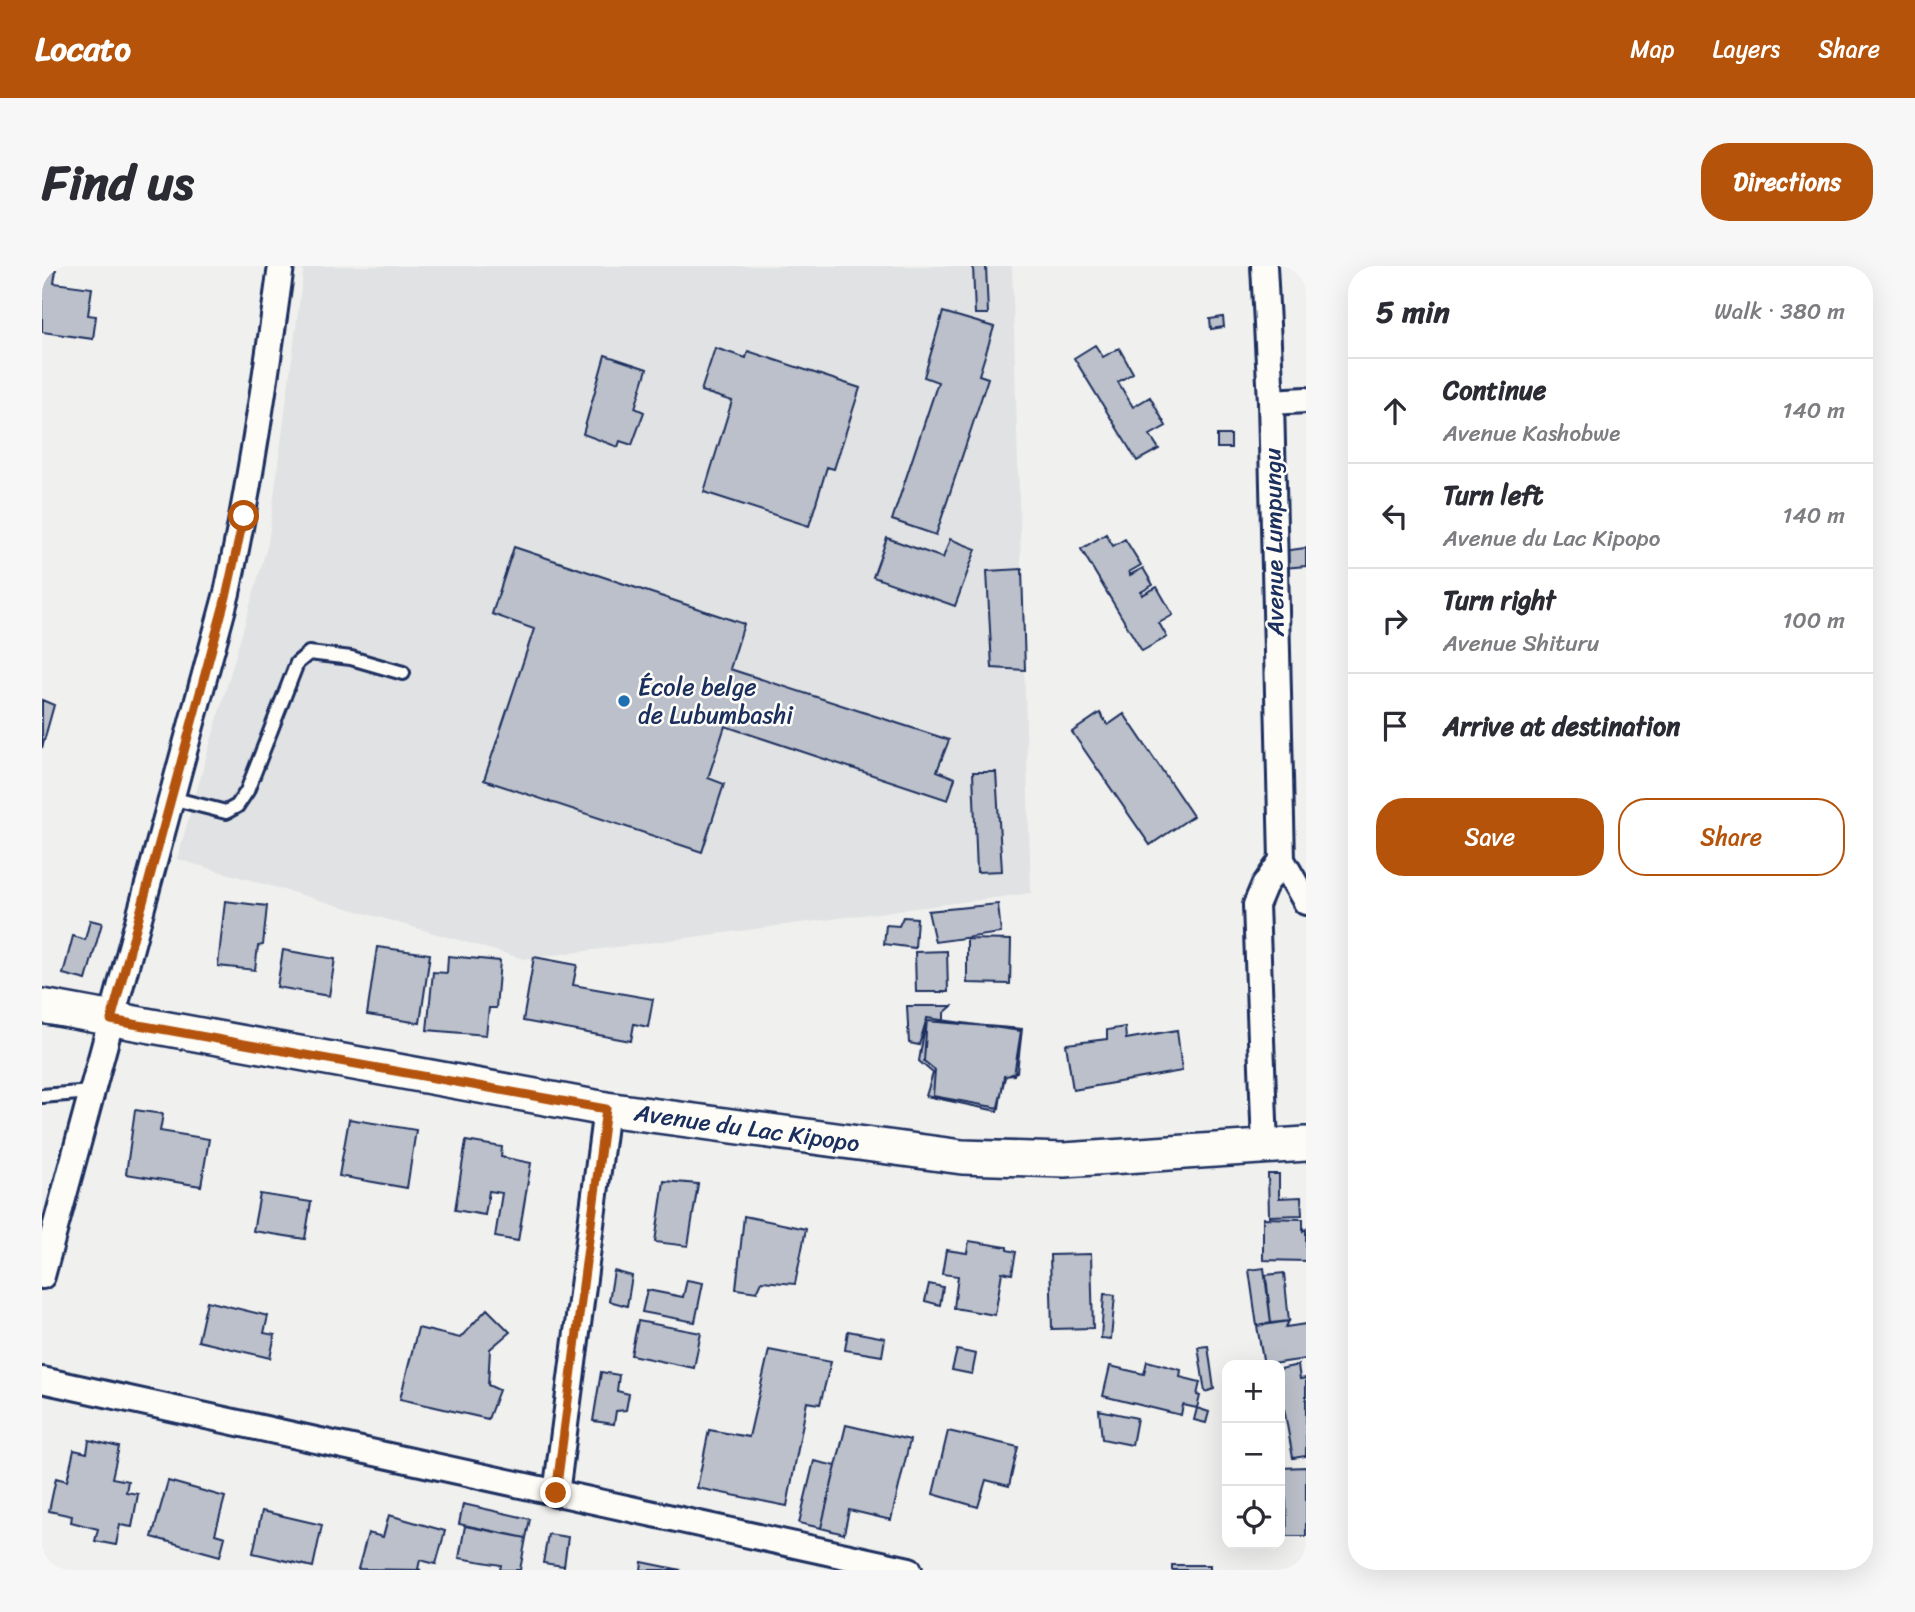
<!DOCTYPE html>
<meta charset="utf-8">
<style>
:root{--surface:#fff;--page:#f7f7f7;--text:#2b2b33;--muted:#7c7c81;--line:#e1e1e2;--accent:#b45309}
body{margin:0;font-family:Sriracha,sans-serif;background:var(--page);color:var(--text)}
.controls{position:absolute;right:21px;bottom:21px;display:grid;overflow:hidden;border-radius:14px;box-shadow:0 7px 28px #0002}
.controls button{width:63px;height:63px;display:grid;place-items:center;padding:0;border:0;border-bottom:2px solid var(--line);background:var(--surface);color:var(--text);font:35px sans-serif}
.stop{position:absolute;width:21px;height:21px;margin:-16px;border:5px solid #b45309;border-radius:50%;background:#fff}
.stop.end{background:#b45309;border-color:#fff;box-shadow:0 2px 7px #0008}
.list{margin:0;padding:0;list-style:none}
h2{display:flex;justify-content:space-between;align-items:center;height:91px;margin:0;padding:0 28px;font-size:30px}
h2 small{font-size:23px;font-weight:400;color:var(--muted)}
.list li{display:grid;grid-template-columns:46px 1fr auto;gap:21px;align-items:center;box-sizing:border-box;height:105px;padding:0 28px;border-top:2px solid var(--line)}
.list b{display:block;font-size:26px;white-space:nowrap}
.list p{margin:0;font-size:23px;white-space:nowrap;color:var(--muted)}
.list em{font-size:23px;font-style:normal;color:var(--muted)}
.actions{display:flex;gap:14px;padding:21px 28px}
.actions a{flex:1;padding:16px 0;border:2px solid var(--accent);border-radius:28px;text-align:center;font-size:24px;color:var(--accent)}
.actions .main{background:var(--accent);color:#fff}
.icon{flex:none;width:38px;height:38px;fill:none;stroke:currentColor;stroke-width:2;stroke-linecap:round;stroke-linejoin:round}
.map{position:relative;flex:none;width:1264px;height:1304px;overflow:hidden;border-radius:28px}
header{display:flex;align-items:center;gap:42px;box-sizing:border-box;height:98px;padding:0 35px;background:var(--accent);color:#fff}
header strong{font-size:33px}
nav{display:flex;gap:38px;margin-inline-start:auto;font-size:24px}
.intro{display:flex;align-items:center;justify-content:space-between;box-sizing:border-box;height:168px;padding:0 42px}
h1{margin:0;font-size:49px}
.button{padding:18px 32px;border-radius:28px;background:var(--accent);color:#fff;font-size:24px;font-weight:700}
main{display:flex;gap:42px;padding:0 42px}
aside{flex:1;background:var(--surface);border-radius:28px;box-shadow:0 7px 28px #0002}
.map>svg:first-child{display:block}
.built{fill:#e0e2e3}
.building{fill:#bbc0ca;stroke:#1b2f5e;stroke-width:2}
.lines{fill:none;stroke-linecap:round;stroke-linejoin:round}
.lane-casing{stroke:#1b2f5e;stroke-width:18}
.street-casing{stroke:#1b2f5e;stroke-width:30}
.secondary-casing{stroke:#1b2f5e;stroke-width:38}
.lane{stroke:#fdfcf7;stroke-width:12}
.street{stroke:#fdfcf7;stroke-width:24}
.secondary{stroke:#fdfcf7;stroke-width:33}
.route{stroke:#b45309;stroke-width:9}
.poi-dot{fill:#1f6fb2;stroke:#fdfcf7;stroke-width:2.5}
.labels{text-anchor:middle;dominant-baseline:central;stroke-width:5;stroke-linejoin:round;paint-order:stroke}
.street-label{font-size:24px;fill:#1b2f5e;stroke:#fdfcf7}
.poi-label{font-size:24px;fill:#1b2f5e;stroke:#fdfcf7;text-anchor:start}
</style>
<header>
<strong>Locato</strong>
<nav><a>Map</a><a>Layers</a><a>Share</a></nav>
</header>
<div class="intro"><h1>Find us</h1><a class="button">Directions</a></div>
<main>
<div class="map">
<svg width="1264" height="1304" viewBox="0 0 1264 1304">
<rect width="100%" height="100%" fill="#f0f0ee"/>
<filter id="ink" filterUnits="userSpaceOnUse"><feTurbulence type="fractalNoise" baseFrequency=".0143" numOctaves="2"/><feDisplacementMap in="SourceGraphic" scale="14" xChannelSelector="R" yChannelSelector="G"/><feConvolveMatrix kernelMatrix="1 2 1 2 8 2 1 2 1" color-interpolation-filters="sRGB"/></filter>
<g filter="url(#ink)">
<path class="built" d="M262,0H970L989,627L482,693L135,593L226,277Z"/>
<path class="building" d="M931,0H944L946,48H933Z
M0,2L14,4L12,17L50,22L46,49L54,50L51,73L0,66Z
M901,46L952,61L937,109L946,112L894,269L850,254L896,116L882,111Z
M1181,51L1182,61L1169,63L1168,53Z
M1053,79L1061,91L1077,82L1091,107L1076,116L1091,141L1108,131L1124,160L1108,169L1117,183L1095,195L1032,92Z
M673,82L704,92L706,85L818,122L792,203L785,201L767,260L662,226L690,135L659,125Z
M563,89L605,103L593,142L602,146L590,179L578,175L576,181L541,168Z
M1175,169H1189V182H1175Z
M1064,268L1071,280L1083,273L1099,299L1087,306L1088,309L1101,302L1111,319L1099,326L1100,329L1115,321L1131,349L1117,357L1125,371L1100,385L1039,283Z
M845,272L901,292L908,273L934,283L913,340L831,311Z
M472,281L702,358L688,403L907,474L895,505L913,512L906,534L683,460L666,512L682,518L660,586L442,514L492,363L450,348Z
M1264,282V300L1242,302L1240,285Z
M980,303L983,404L950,402L945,305Z
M0,434L12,439L0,482Z
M1058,447L1066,459L1082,448L1151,550L1108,579L1030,466Z
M931,506H954L960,605L935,606Z
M183,635L225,640L221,679L216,680L213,704L176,700Z
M956,638L959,667L893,676L886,645Z
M861,651L875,652L873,682L842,678L844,659L857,660Z
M48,654L60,657L44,714L21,708L31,670L43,674Z
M925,673L969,674L968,718L925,717Z
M335,681L388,688L378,757L325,749Z
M241,684L293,693L287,730L235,721Z
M905,685L906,726H874L873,686Z
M406,690L458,695L454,742H447L444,769L385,764L391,706L405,707Z
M492,691L535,699L531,719L611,733L606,761L592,758L589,775L481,755Z
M865,740H910L902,747V756L884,755L877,779L867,777Z
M885,752L979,765L972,809L962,810L957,842L891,830L893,804L882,795Z
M884,755L980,763L975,806L963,811L955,845L884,830L891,807L877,795Z
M1083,761L1084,773L1135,764L1140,805L1031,824L1024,778L1065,773V764Z
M93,844L121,848L118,865L167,873L159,920L84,908Z
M307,853L374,864L365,922L297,910Z
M424,875L460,881L459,891L489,897L476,975L453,971L460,927L447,925L443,949L413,944Z
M1226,908H1237V932L1259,931L1260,949L1227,950Z
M622,915L656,918L646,980L613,976Z
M218,928L269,936L263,973L211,965Z
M702,950L764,963L753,1018L720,1015L715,1026L694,1023Z
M1221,952L1261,953V965L1264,963V995L1221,994Z
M927,975L965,981V984L974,986L970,1008L960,1006L953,1049L912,1042L916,1010L900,1008L904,984L925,987Z
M1049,988L1051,1062L1010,1063L1008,989Z
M1222,1002L1229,1057L1215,1060L1207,1004Z
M572,1005L590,1010L585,1040L567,1035Z
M1242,1007L1247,1055L1229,1057L1224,1009Z
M645,1014L661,1017L653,1056L600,1046L605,1024L641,1031Z
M887,1018L901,1021L898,1039L883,1035Z
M1062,1028L1073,1029L1069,1073L1059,1072Z
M165,1035L226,1050L222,1067L233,1069L228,1092L156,1075Z
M445,1043L468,1066L448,1083L446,1119L457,1124L446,1153L358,1133L376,1062L418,1072Z
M596,1055L659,1067L652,1102L589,1089Z
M1247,1055L1244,1061L1264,1058V1093L1222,1099L1215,1060Z
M806,1065L843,1072L840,1090L803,1084Z
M1166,1080L1172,1123L1163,1126L1156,1081Z
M727,1084L789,1096L778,1138L765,1136L745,1240L655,1222L667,1164L707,1171Z
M915,1084L934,1088L930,1108L910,1104Z
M1105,1095L1139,1104L1138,1111L1158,1116L1155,1129L1158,1130L1155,1142L1141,1139L1139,1149L1061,1130L1068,1100L1102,1108Z
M1256,1099L1258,1113L1264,1112V1190L1251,1192L1238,1120V1103Z
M559,1106L577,1109L575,1125L587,1128L584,1144L574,1145L572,1158L551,1155Z
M1155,1142L1167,1146L1164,1157L1152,1154Z
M1057,1144L1095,1152L1090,1179L1060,1173Z
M804,1159L868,1174L849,1254L807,1244L802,1268L779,1262Z
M906,1165L976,1181L967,1220L944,1214L936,1241L891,1228Z
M47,1174L77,1181L70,1212L86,1215L84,1226L96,1228L90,1261L78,1259L74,1279L53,1275L56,1263L29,1256L30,1250L7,1245L14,1212L25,1215L32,1184L45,1187Z
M772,1195L794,1200L779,1262L757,1257Z
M1264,1201V1270H1245L1244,1233H1238V1202Z
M126,1215L183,1231L173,1268L183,1271L178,1290L110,1271Z
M421,1238L488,1253L484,1272L417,1258Z
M220,1245L280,1259L271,1301L211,1287Z
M347,1249L403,1265L394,1298L378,1294L376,1303L379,1304L316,1303L326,1267L341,1271Z
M423,1260L484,1272L478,1304H458L459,1299L417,1292Z
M506,1268L526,1271L522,1300L501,1297Z
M600,1296L639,1304H599Z
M1130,1299H1168V1304H1130Z"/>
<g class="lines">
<defs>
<path id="lane" d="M129,532L184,546L195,540L205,525L255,397L267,387L309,392L361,407
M0,830L49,826"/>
<path id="street" d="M1222,0L1229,136L1240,594L1264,636
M1229,136L1264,134
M1223,881L1214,639L1222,620L1240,594
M0,1010L185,327C208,219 224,110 239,0
M0,1114L867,1304
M514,1228L564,843"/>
<path id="secondary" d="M0,740L564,843L920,891L1022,894L1264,878"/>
</defs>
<use href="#lane" class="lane-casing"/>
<use href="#street" class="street-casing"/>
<use href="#secondary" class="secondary-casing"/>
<use href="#lane" class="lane"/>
<use href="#street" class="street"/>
<use href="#secondary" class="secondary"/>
</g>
</g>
<g class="lines" filter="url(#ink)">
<path class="route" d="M202,250L185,327L69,754L564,843L514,1227"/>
</g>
<circle class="poi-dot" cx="582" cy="435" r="7"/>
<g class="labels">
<g class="street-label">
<text transform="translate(1232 276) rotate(-91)">Avenue Lumpungu</text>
<text transform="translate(705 862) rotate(8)">Avenue du Lac Kipopo</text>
</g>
<g class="poi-label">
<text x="596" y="421">École belge<tspan x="596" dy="28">de Lubumbashi</tspan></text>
</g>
</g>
</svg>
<div class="controls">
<button>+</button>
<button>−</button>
<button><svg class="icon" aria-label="locate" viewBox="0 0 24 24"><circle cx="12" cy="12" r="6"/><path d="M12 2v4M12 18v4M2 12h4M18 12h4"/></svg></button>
</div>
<div class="stop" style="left:202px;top:250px"></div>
<div class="stop end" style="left:514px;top:1227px"></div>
</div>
<aside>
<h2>5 min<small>Walk · 380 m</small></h2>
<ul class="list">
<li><svg class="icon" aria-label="ahead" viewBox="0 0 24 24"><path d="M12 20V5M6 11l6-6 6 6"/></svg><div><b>Continue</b><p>Avenue Kashobwe</p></div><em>140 m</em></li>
<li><svg class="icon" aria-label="left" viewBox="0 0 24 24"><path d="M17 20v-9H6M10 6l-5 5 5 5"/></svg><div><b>Turn left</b><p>Avenue du Lac Kipopo</p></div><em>140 m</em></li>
<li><svg class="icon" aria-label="right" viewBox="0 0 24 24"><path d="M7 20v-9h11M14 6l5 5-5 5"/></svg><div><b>Turn right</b><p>Avenue Shituru</p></div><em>100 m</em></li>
<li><svg class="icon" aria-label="arrive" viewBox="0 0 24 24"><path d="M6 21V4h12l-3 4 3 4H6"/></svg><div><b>Arrive at destination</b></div></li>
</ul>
<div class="actions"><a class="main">Save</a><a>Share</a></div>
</aside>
</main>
